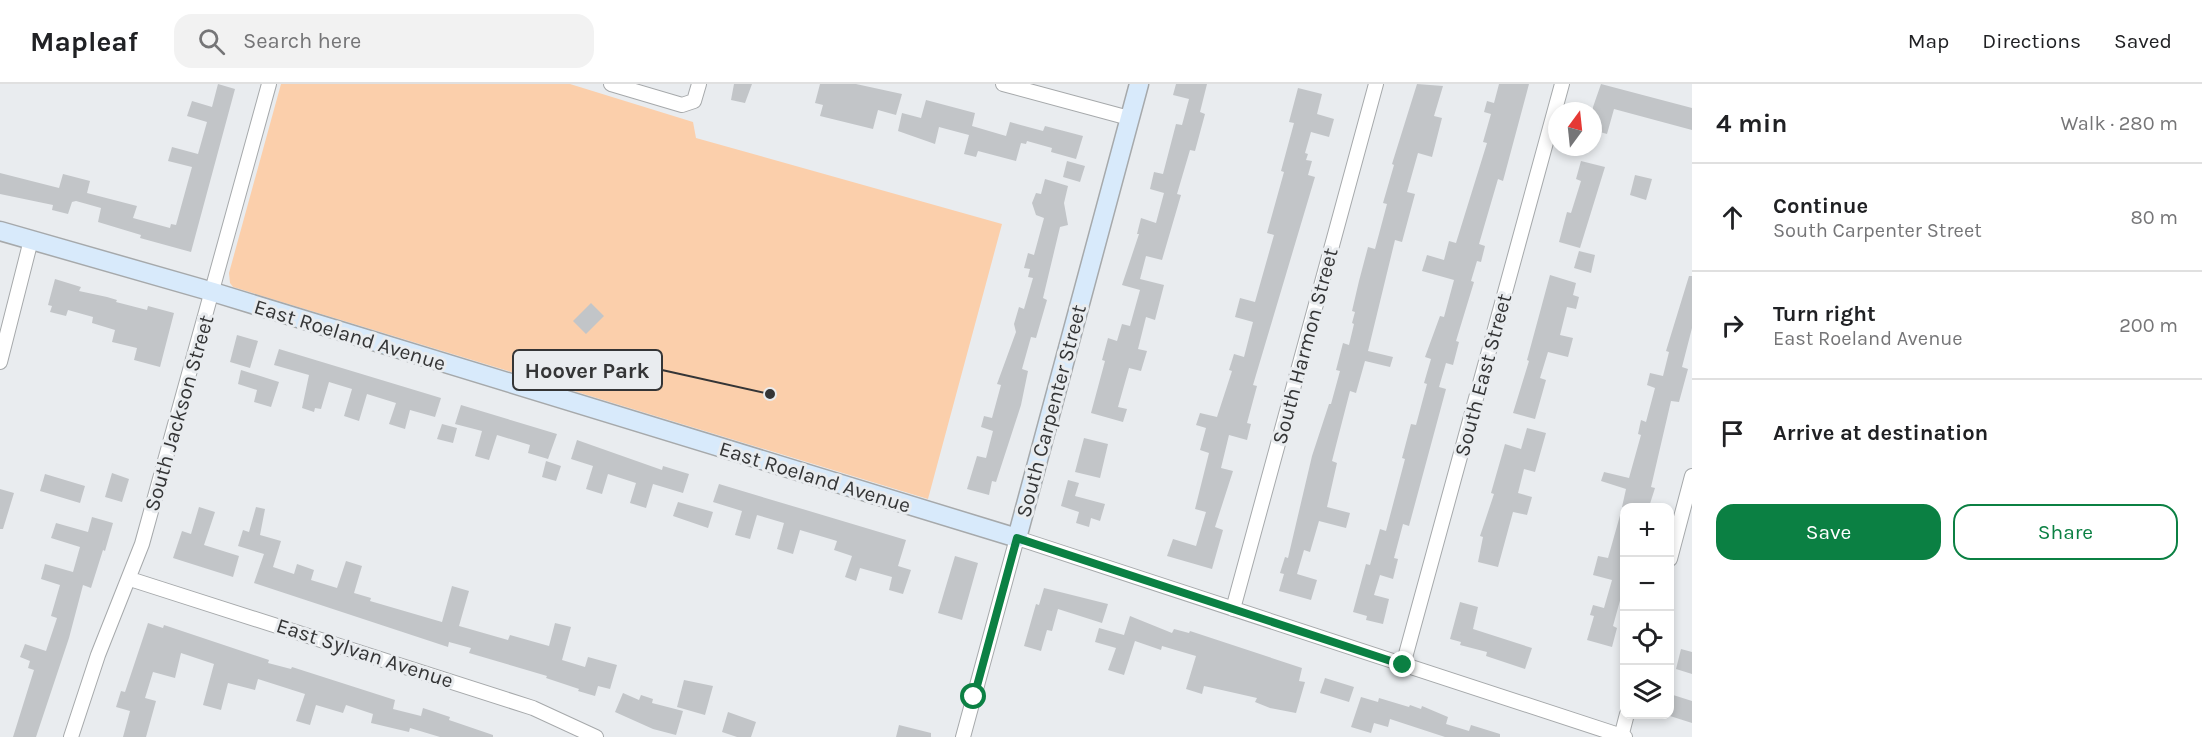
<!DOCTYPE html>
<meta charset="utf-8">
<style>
:root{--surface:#fff;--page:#f2f2f2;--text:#202124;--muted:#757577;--line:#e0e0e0;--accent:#0b8043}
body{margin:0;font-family:Karla,sans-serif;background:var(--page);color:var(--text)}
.controls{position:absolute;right:18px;bottom:18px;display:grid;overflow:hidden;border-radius:12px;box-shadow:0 3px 9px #0003}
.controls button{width:54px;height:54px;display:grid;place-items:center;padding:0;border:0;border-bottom:2px solid var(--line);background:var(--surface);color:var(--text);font:30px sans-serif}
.compass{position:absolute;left:1548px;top:18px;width:54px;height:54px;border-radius:50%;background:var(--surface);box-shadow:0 3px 9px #0003;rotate:15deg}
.stop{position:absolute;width:18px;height:18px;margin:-14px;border:4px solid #0b8043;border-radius:50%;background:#fff}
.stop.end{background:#0b8043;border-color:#fff;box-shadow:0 2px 6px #0008}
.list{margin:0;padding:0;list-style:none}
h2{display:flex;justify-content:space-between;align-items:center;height:78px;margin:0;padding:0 24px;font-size:26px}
h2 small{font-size:20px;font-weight:400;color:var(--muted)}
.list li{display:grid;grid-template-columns:39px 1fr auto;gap:18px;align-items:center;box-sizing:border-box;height:108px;padding:0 24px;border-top:2px solid var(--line)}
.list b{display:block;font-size:22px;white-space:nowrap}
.list p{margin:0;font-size:20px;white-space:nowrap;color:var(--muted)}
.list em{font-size:20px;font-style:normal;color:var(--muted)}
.actions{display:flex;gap:12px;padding:18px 24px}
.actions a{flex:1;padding:14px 0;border:2px solid var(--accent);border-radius:18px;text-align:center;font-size:21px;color:var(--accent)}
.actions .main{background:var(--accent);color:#fff}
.icon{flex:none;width:33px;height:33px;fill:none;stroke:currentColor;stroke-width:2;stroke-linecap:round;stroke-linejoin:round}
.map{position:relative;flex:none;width:1692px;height:653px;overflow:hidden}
header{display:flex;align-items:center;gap:36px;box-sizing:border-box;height:84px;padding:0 30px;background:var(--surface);border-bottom:2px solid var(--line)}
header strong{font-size:28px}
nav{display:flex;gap:33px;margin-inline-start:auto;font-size:21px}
.search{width:420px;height:54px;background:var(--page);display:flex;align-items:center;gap:15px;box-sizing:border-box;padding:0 21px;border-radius:18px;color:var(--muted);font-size:22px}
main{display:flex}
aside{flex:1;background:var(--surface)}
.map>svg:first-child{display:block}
.green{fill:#fbcfab}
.building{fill:#c2c5c8}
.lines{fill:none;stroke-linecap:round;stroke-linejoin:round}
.street-casing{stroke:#a6a9ab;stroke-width:16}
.secondary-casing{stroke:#a6a9ab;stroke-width:21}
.street{stroke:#fff;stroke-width:14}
.secondary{stroke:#d8eafb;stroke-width:18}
.route{stroke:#0b8043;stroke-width:8}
.labels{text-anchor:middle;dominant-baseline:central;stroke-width:6;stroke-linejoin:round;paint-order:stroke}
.street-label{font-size:21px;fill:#343536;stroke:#e9ecef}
.leader{fill:none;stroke:#343536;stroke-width:2}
.callout-dot{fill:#343536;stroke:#e9ecef;stroke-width:2}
.callout{fill:#e9ecef;stroke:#343536;stroke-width:2}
.callout-label{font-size:22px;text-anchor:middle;font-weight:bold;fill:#343536}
</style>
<header>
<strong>Mapleaf</strong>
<div class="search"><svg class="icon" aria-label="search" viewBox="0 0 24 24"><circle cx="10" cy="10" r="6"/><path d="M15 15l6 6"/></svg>Search here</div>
<nav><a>Map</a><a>Directions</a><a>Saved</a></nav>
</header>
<main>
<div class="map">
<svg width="1692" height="653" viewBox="0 0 1692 653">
<rect width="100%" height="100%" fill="#e9ecef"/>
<path class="green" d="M281,0H570L693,38L696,54L1002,140L928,415L233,203L230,199L229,189Z"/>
<path class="building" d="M218,0L235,5L191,168L140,154L141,151L98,138L101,124L76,117L72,118L68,130L52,126L53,121L0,110V89L59,104L63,90L90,97L87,109L137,122L133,134L170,144L171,140L176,141L192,83L168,77L172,63L198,70L207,38L187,32L192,17L212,23Z
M734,0H752L745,19L731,16Z
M820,0H856L902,10L896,31L878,26L873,45L820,32L823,21L815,19Z
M1176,0H1207L1200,28L1205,30L1195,67L1190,66L1177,110L1181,111L1162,176L1146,172L1140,195L1164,201L1155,236L1146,233L1138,265L1147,267L1141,287L1129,284L1118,323L1127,325L1123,338L1091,329L1105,277L1102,276L1108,254L1117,257L1122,240L1130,242L1140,206L1122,201L1139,150H1137L1141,134L1156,139L1164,109L1150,105L1154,88L1163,90L1176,40L1182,41L1189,15L1173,11Z
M1417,0L1443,2L1434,32L1442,34L1432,73L1418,69L1407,108L1415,110L1402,158L1395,156L1368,267L1393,273L1390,283L1365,277L1356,309L1350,307L1332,377L1337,379L1327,423L1350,429L1346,444L1319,437L1310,468L1304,466L1297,490L1317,496L1311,516L1279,507L1284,490L1280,489L1285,473L1288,474L1312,372L1329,320H1331L1340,287L1336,286L1343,259L1349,261L1354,240L1352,239L1355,228L1352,227L1359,197L1368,163L1375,165L1387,120L1383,119L1394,81L1392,80Z
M1499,0H1529L1503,97L1498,95L1479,160L1485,162L1481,178L1477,177L1471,197L1474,198L1456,257L1459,258L1453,281L1446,279L1439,303L1446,305L1409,442L1403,440L1394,474L1398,475L1393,495L1380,491L1374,511L1389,515L1383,540L1366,536L1367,532L1353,528L1366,480L1370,481L1380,445L1386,447L1405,375L1402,374L1411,340L1416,341L1427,300L1424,299L1431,275L1425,273L1440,232L1444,233L1454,196L1422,187L1427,171L1444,176L1449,157L1456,159L1487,59L1483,58L1491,30L1484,28L1487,17L1494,19Z
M1601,0L1692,24V46L1614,25L1607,50L1593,46V23Z
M1298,4L1322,10L1317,30L1334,35L1329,53L1311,48L1305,69L1308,70L1306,76L1312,77L1308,91L1315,93L1253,301L1257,302L1247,339L1251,340L1247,356L1229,351L1221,384L1233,387L1215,443L1223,446L1212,485L1167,472L1173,455L1196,462L1206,428L1195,425L1209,369L1200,366L1206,344L1196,341L1200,329L1217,333L1232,287L1229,286L1234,270L1244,273L1253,238L1235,233L1240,214L1255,218L1274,151L1267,149L1284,88L1281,87L1294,39L1289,38Z
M926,16L975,29L972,42L1006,52L1010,38L1043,47L1045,42L1083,52L1076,75L1051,68L1052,64L1027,57L1026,60L1021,59L1016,77L978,67L976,73L964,70L969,51L939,43L935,60L898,47L902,29L921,34Z
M1067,77L1085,82L1080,98L1063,93Z
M1581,77L1605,83L1580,164L1559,158L1567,128L1571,129L1581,97L1576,95Z
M1635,91L1652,95L1646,116L1630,111Z
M1045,95L1068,102L1064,119L1068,141L1060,143L1043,214L1047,216L1036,254L1031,253L1022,285L1028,287L1021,321L996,398L992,397L989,411L967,405L977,372L986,374L993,347L981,343L984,332L992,334L1001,301L997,300L1016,248L1014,240L1019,223L1024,225L1033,194L1028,193L1030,185L1024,184L1028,169L1034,171L1044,134L1036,131L1032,119L1036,109L1041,110Z
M1579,167L1595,171L1591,189L1574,184Z
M1550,191L1576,199L1573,211L1579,213L1576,225L1567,223L1560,251L1573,254L1568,273L1548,268L1540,294L1546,296L1535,335L1513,329L1529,277L1527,276Z
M1689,192H1692V244L1682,283L1688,285L1679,318L1671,317L1651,403L1655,404L1649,423H1622L1626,405L1601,397L1604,388L1629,394L1641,351L1638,350L1641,336L1646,338L1655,304L1647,301L1650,289L1663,292L1669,268L1666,267Z
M55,195L81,203L79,207L107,213L117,216L116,218L147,226L148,222L174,229L160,283L134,276L137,264L112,258L115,246L92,239L93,233L68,226L66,232L50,228L52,222L48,221Z
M591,219L604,232L586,250L573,237Z
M237,251L258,257L250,284L230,278Z
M279,265L441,314L435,333L410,326L405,345L389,340L396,319L367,310L359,337L344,332L352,305L329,298L321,325L315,324L314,328L302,324L309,291L274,281Z
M241,286L279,298L271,323L254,318L257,306L238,300Z
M461,321L557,350L548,375L528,369L530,361L497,351L489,376L475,372L482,347L455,340Z
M442,340L457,344L453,359L437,355Z
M1527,344L1546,349L1535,388L1524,385L1518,409L1532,413L1527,431L1513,428L1498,483L1478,478L1483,453L1480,452L1494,410L1491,409L1505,360L1521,365Z
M1084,354L1108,360L1100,394L1075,388Z
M577,356L662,386L663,382L689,390L683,409L653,400L646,424L630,419L636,399L608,390L602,410L586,405L593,382L571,375Z
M546,377L561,382L556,397L542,393Z
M112,389L129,395L122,418L105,413Z
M45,390L85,402L80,419L40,407Z
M1068,396L1079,399L1075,412L1105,420L1100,437L1091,434L1089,443L1076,439L1079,428L1061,422Z
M719,400L906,456L898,482L911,486L903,510L889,506L892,493L860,484L856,497L845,493L852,472L834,466L837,457L800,446L793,470L777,465L784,439L757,431L750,455L735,451L742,427L713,418Z
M0,405L14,409L3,445H0Z
M678,418L713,428L708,444L673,432Z
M199,423L215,428L204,461L239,472L233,493L173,474L182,447L191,450Z
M256,423L265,425L260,451L281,457L273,483L294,490L297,480L314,486L311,496L337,504L346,477L362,482L354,509L371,514L370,517L442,538L452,502L469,507L459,542L508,556L510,551L549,562L555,539L571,543L562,576L585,583L588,573L617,581L610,605L598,602L595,612L578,607L579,605L546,594L547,592L469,569L471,564L449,558L448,563L254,499L264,470L238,462L243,446L249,448Z
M1621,428L1624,429V514L1621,513L1613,542L1617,544L1612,563L1587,556L1594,532L1590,531L1593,521L1604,524L1612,496L1593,491L1598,472L1608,474Z
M92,433L113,439L105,467L103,466L91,504L83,501L69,554L36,653H13L34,586L28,584L30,577L20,573L25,560L46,567L57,534L51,532L60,501L41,495L45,480L73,488L80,463L51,454L56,439L88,448Z
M955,472L978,479L962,536L938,529Z
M1044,504L1108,520L1102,539L1058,525L1052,547L1047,546L1041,567L1024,562L1036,520L1039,521Z
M1460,518L1478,523L1473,545L1532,564L1525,585L1486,572L1487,568L1460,561L1461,558L1450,555Z
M1130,532L1172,549L1174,545L1189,549L1190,547L1302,584L1299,597L1305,598L1296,629L1270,624L1255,618L1257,614L1204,602L1202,610L1186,605L1196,572L1162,562L1161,566L1135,557L1124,591L1108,586L1116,564L1095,558L1099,544L1124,551Z
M148,539L163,544L164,541L269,576L268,579L291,585L292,583L395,616L393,625L421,632L423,624L450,633L449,636L493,651V653H440L410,644L409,648L371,639L373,630L346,621L343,629L316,621L310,641L296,637L305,610L258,595L255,606L228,599L221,626L203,621L214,580L181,569L175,594L153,588L145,614L156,617L146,653H123L130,627L116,623L121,607L125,608Z
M1681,565L1692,568V590L1676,585Z
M1325,594L1354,603L1349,618L1320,609Z
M684,596L713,602L705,631L677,623Z
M623,609L639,616L641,611L653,615L652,619L683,627L676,651L653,645L615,628Z
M1670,610L1692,617V639L1670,632Z
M1361,613L1378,618L1379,614L1409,623L1410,621L1421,625L1422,622L1448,633L1446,640L1469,647L1471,641L1500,650V653H1445L1390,635L1388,643L1374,639L1371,649L1351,643Z
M728,628L756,638L751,653H737L722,648Z
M899,641L931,649V653H896Z"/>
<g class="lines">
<defs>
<path id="street" d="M611,0L682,21L694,17L699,0
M1003,0L1129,34
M0,278L31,156
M1670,475L1692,392
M130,495L533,624L596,653
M1233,525L1376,0
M1403,581L1562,0
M71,653L98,571L142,460L269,0
M963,653L1017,454L1625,653
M1621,653L1627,630"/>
<path id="secondary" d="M0,147L213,208L1017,454L1139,0"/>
</defs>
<use href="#street" class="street-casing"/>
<use href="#secondary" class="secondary-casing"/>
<use href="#street" class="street"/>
<use href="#secondary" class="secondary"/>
</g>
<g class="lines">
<path class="route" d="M974,613L1017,454L1403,581"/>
</g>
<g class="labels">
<g class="street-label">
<text transform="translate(350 251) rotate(17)">East Roeland Avenue</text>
<text transform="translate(1305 262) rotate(-75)">South Harmon Street</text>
<text transform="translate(1483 291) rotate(-75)">South East Street</text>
<text transform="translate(1051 327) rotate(-75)">South Carpenter Street</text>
<text transform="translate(179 329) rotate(-74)">South Jackson Street</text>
<text transform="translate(815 393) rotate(17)">East Roeland Avenue</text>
<text transform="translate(365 569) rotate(18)">East Sylvan Avenue</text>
</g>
</g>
<path class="leader" d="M770 310L662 286"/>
<circle class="callout-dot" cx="770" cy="310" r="6"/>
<rect class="callout" x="513" y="266" width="149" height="40" rx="6"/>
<g class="callout-label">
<text x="587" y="294">Hoover Park</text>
</g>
</svg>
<div class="controls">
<button>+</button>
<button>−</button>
<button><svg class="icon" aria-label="locate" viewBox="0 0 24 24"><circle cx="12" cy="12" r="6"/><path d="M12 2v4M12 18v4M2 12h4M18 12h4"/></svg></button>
<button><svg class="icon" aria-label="layers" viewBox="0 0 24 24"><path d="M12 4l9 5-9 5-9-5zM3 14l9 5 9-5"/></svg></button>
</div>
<svg class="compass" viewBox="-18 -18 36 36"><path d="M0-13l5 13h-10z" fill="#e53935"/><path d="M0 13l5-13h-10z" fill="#757577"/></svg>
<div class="stop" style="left:974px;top:613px"></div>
<div class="stop end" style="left:1403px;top:581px"></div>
</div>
<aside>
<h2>4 min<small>Walk · 280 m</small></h2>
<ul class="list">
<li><svg class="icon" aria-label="ahead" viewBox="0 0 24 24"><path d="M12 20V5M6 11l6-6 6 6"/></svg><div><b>Continue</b><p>South Carpenter Street</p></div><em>80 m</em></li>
<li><svg class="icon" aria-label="right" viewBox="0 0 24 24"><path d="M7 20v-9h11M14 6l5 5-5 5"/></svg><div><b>Turn right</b><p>East Roeland Avenue</p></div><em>200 m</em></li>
<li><svg class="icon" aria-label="arrive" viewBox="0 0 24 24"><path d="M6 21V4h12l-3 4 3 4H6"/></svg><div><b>Arrive at destination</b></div></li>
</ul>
<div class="actions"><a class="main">Save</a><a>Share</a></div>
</aside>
</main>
